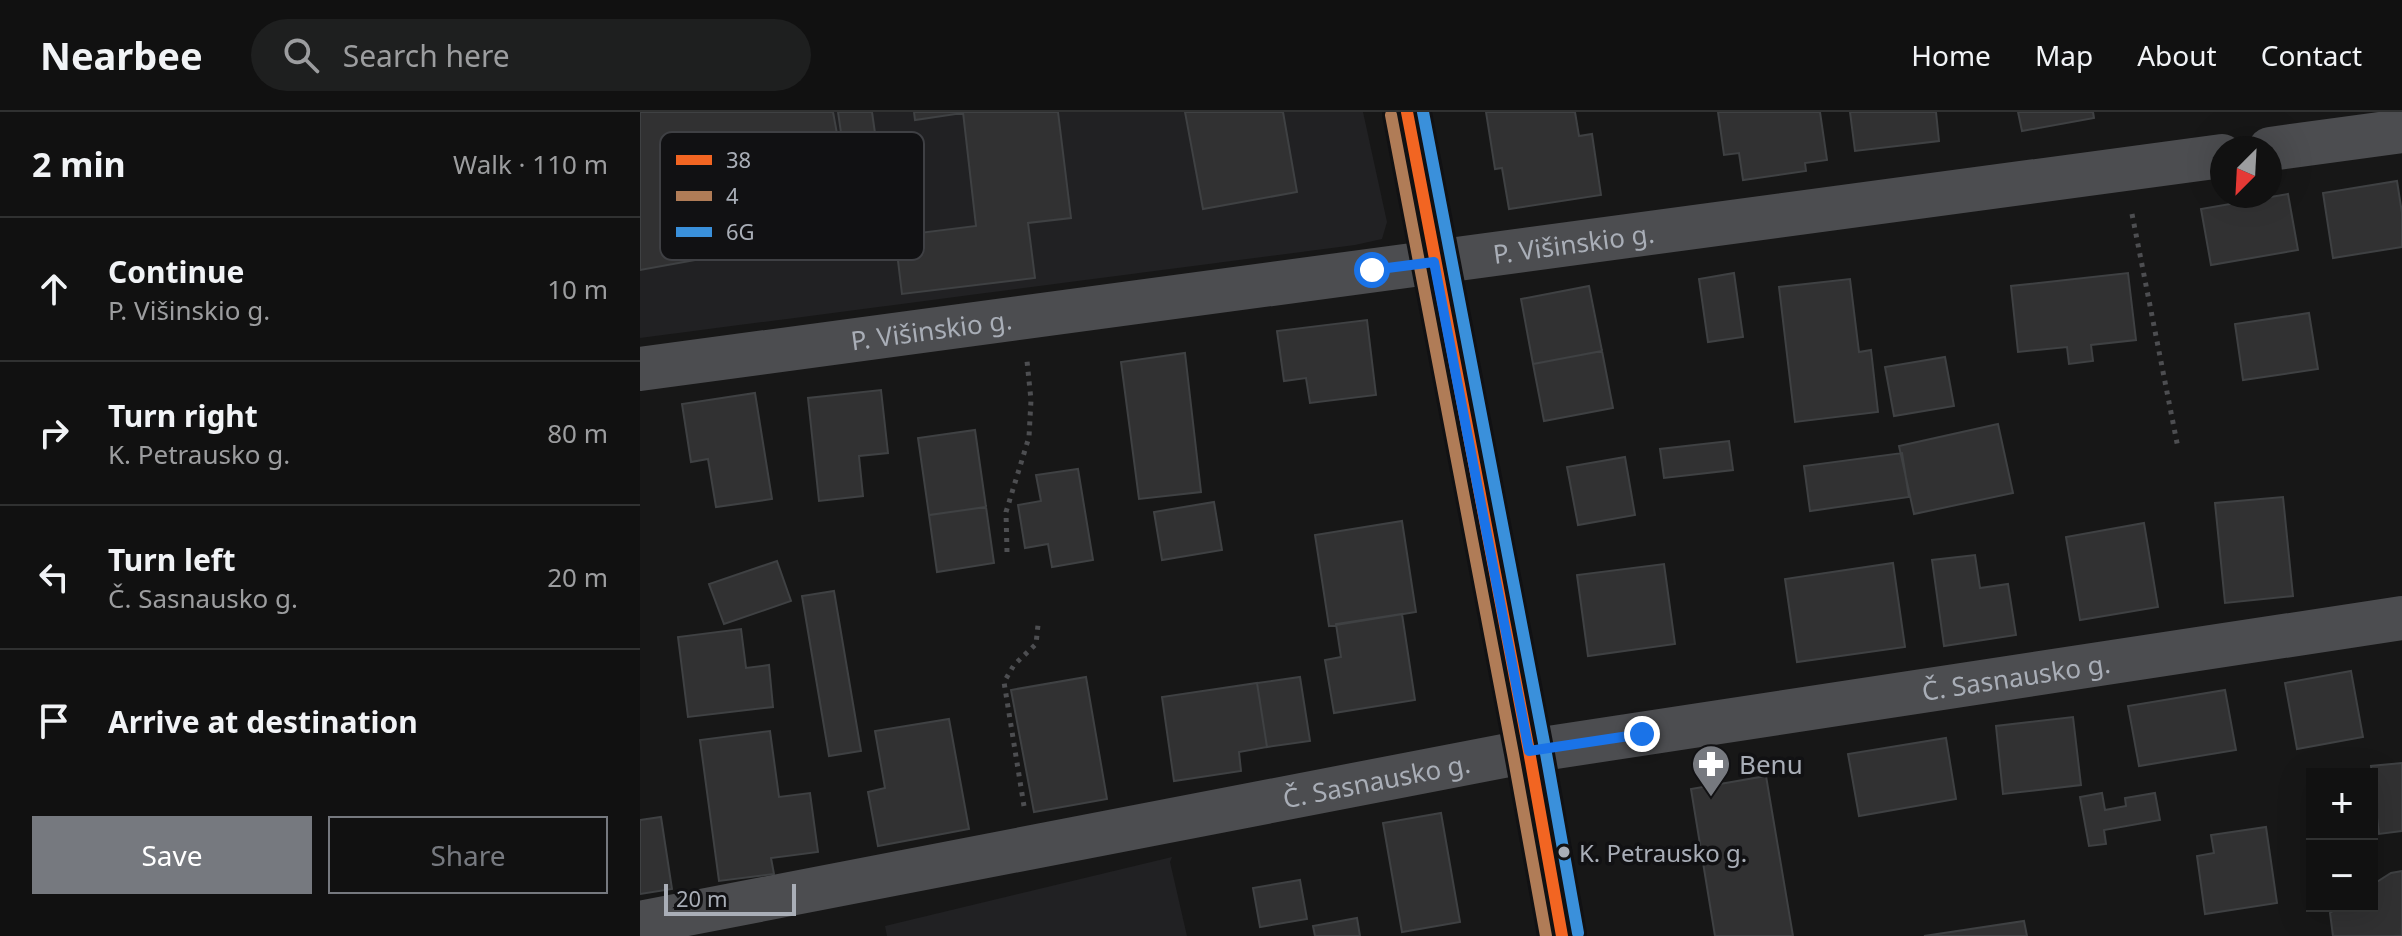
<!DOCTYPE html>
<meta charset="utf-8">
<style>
:root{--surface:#111;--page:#1e1f1f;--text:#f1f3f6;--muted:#9c9d9f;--line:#303131;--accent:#76797f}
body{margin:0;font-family:"Noto Sans",sans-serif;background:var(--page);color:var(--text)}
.controls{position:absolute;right:24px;bottom:24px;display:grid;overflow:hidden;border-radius:0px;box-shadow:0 8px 32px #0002}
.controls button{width:72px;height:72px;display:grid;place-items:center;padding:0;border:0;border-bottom:2px solid var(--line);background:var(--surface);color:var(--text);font:40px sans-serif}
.compass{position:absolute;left:1570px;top:24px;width:72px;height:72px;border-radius:50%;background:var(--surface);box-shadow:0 8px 32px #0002;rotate:204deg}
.scale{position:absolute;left:24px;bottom:20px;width:132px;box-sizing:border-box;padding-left:8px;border:4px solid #a9aeb7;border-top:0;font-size:22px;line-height:28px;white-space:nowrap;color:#a9aeb7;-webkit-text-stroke:6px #111113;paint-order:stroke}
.stop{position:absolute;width:24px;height:24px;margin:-18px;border:6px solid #1a73e8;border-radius:50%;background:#fff}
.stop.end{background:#1a73e8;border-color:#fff;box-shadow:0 2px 8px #0008}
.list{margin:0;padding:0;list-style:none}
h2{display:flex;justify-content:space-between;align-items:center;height:104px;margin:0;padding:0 32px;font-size:34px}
h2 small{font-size:26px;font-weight:400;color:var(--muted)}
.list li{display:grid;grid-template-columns:52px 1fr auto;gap:24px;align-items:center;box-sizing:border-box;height:144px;padding:0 32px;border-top:2px solid var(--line)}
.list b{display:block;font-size:30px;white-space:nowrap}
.list p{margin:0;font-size:26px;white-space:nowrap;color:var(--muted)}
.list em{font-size:26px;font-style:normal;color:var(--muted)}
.actions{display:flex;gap:16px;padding:24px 32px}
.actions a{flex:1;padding:18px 0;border:2px solid var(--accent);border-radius:0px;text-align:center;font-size:28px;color:var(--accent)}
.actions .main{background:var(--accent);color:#fff}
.icon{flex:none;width:44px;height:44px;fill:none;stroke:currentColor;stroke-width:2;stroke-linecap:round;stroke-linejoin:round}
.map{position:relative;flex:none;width:1762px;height:824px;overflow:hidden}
header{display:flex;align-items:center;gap:48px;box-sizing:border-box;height:112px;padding:0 40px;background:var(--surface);border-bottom:2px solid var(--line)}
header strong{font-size:38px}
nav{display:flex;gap:44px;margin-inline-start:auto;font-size:28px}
.search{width:560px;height:72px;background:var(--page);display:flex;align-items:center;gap:20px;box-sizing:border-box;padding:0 28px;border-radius:44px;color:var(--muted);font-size:30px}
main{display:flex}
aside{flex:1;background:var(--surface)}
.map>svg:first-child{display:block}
.built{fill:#212123}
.building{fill:#313132;stroke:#3f4143;stroke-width:2}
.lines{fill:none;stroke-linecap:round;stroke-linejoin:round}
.path{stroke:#4d4e51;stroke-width:5;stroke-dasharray:4 6;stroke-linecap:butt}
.minor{stroke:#4c4d50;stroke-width:44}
.major{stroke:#494a4c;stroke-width:44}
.bus-1-casing{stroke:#111113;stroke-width:18}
.bus-2-casing{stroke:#111113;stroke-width:18}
.bus-3-casing{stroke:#111113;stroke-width:18}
.bus-1{stroke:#f26522;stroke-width:12}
.bus-2{stroke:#b07c57;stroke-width:12}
.bus-3{stroke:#3a90db;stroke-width:12}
.route{stroke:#1a73e8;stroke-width:10}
.bus-dot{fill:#a9aeb7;stroke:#111113;stroke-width:3}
.labels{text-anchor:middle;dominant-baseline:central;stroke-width:7;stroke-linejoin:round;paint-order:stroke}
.bus-label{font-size:24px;fill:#a9aeb7;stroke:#111113;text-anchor:start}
.street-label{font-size:26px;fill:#a9aeb7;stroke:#111113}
.poi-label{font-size:26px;fill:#a9aeb7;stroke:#111113;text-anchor:start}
.key{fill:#111113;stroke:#3f4044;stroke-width:2}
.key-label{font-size:22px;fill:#a9aeb7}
</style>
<header>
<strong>Nearbee</strong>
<div class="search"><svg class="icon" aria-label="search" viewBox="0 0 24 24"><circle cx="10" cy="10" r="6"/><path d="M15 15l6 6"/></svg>Search here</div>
<nav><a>Home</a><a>Map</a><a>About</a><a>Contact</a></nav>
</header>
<main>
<aside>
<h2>2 min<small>Walk · 110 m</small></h2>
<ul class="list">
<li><svg class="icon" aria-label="ahead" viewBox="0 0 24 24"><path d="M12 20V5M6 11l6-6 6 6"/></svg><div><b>Continue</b><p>P. Višinskio g.</p></div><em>10 m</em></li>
<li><svg class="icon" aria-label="right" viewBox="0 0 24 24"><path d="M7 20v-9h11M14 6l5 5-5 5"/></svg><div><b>Turn right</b><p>K. Petrausko g.</p></div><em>80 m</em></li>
<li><svg class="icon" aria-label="left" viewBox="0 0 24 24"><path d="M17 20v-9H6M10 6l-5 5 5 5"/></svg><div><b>Turn left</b><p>Č. Sasnausko g.</p></div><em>20 m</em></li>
<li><svg class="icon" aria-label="arrive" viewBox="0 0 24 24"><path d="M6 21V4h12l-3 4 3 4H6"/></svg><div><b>Arrive at destination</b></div></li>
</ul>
<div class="actions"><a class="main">Save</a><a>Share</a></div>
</aside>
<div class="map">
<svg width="1762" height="824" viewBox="0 0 1762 824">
<rect width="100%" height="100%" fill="#171717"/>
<path class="built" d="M0,0H723L747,110L742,127L715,133L0,226Z
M532,745L530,750L547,824H247L245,814Z"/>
<path class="building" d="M0,0H193L215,119L0,158Z
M198,0H232L247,105L214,110Z
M274,0H323V1L275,8Z
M323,0H418L431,106L388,111L395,166L262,182L255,124L336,114Z
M545,0H643L657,80L563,97Z
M846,0H935L939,24L952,22L961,83L869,97L862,56L855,57Z
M1078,0H1180L1187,48L1165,51L1166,59L1103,68L1099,41L1084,43Z
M1210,0H1296L1299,29L1215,39Z
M1378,0H1453L1454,6L1382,19Z
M1757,69L1762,101V135L1693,146L1683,81Z
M1648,82L1658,138L1571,153L1561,97Z
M1094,161L1103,225L1068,230L1059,167Z
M1488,161L1496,228L1451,233L1453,249L1429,252L1427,235L1378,240L1371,174Z
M1210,167L1219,240L1231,238L1238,300L1155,310L1139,175Z
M949,174L962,239L893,252L881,187Z
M1669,201L1678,257L1603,268L1595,212Z
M727,208L736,283L670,291L666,266L644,269L637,219Z
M962,239L973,296L904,309L893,252Z
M545,241L561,380L499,387L481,250Z
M1305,245L1314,294L1254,304L1245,255Z
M241,278L248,341L219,344L223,384L179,389L168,286Z
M115,281L132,387L76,395L68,347L51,350L42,292Z
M1358,312L1373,381L1274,402L1259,334Z
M335,318L346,395L289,403L278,326Z
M1089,329L1093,358L1024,366L1020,337Z
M1262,341L1269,385L1170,399L1164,354Z
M985,345L995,403L938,413L927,355Z
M438,357L453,448L412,455L408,432L385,436L378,393L401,389L396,363Z
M1643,385L1653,484L1585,491L1575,391Z
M574,390L582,438L522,448L514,400Z
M346,395L354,451L297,460L289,403Z
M762,409L776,500L689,514L675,423Z
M1504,411L1518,495L1440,508L1426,425Z
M1335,443L1340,476L1368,472L1376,523L1304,534L1292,448Z
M137,449L151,489L84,512L69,472Z
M1253,451L1265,535L1157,550L1145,467Z
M1024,452L1035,532L948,544L937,463Z
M194,479L221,639L189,644L162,484Z
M762,502L775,588L694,601L685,548L701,545L696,512Z
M101,517L106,556L129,553L133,595L48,605L38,525Z
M1711,559L1723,625L1657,637L1645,571Z
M446,565L467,687L394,700L371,578Z
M660,565L670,629L627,635L617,571Z
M617,571L627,635L599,640L601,659L534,669L522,585Z
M1585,578L1596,638L1499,654L1488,594Z
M1433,605L1441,673L1363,682L1356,614Z
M309,607L329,717L238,734L228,680L245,676L235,619Z
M130,619L139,685L170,681L178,740L131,746L134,762L79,769L60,628Z
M1306,626L1316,687L1219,704L1208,642Z
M1762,651V719L1739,722L1731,654Z
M1126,664L1153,824H1075L1051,677Z
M1462,681L1465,698L1486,694L1485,686L1515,681L1520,708L1464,718L1466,732L1449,734L1440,685Z
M801,701L820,810L762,820L743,711Z
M21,705L32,777L0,782V708Z
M1626,715L1637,791L1565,802L1557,744L1574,741L1571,723Z
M1762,759V824H1693L1690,801L1700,794H1732V773L1751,761Z
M660,768L667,807L620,815L613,776Z
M717,806L720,824H675L673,814Z
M1384,809L1387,824H1284Z"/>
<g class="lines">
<path class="path" d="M1492,102L1538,336
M367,440L366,400L389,325L391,288L387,249
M384,694L364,570L374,553L396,532L398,513"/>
<g class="minor">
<path d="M1630,37L1762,19"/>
<path id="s1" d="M0,257L1582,44"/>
<path id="s2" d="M0,811L889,639L1762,506"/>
</g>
<path class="major" d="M767,0L889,639L922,824"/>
<defs>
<path id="bus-1" d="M767,0L889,639L922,824"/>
<path id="bus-2" d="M751,3L873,642L906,824"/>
<path id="bus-3" d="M783,0L905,636L938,821"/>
</defs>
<use href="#bus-1" class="bus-1-casing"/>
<use href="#bus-2" class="bus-2-casing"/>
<use href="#bus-3" class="bus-3-casing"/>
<use href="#bus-1" class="bus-1"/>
<use href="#bus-2" class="bus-2"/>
<use href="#bus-3" class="bus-3"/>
</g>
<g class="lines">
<path class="route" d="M732,158L794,150L889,639L1002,622"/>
</g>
<defs>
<symbol id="pharmacy-pin" viewBox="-11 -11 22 30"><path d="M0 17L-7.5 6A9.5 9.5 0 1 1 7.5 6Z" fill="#76797f" stroke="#111113"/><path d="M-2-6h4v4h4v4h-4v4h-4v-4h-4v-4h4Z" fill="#fff"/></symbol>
</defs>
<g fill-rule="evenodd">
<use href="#pharmacy-pin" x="1049" y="630" width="44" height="60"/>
</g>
<circle class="bus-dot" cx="924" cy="740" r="7"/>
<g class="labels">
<g class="bus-label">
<text x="939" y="740">K. Petrausko g.</text>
</g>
<g class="street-label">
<text stroke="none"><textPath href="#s1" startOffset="942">P. Višinskio g.</textPath></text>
<text stroke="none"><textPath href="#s1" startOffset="294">P. Višinskio g.</textPath></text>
<text stroke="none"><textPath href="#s2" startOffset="1398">Č. Sasnausko g.</textPath></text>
<text stroke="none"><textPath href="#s2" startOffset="750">Č. Sasnausko g.</textPath></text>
</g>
<g class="poi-label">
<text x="1099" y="652">Benu</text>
</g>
</g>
<rect x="20" y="20" width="264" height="128" rx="12" class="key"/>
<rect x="36" y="43" width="36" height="10" fill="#f26522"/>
<rect x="36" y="79" width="36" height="10" fill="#b07c57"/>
<rect x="36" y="115" width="36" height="10" fill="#3a90db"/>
<g class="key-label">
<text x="86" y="56">38</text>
<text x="86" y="92">4</text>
<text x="86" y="128">6G</text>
</g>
</svg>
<div class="controls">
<button>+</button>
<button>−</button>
</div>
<svg class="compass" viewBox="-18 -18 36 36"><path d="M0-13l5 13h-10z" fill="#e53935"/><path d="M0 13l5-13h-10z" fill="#9c9d9f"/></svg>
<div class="scale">20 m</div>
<div class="stop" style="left:732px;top:158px"></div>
<div class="stop end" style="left:1002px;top:622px"></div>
</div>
</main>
